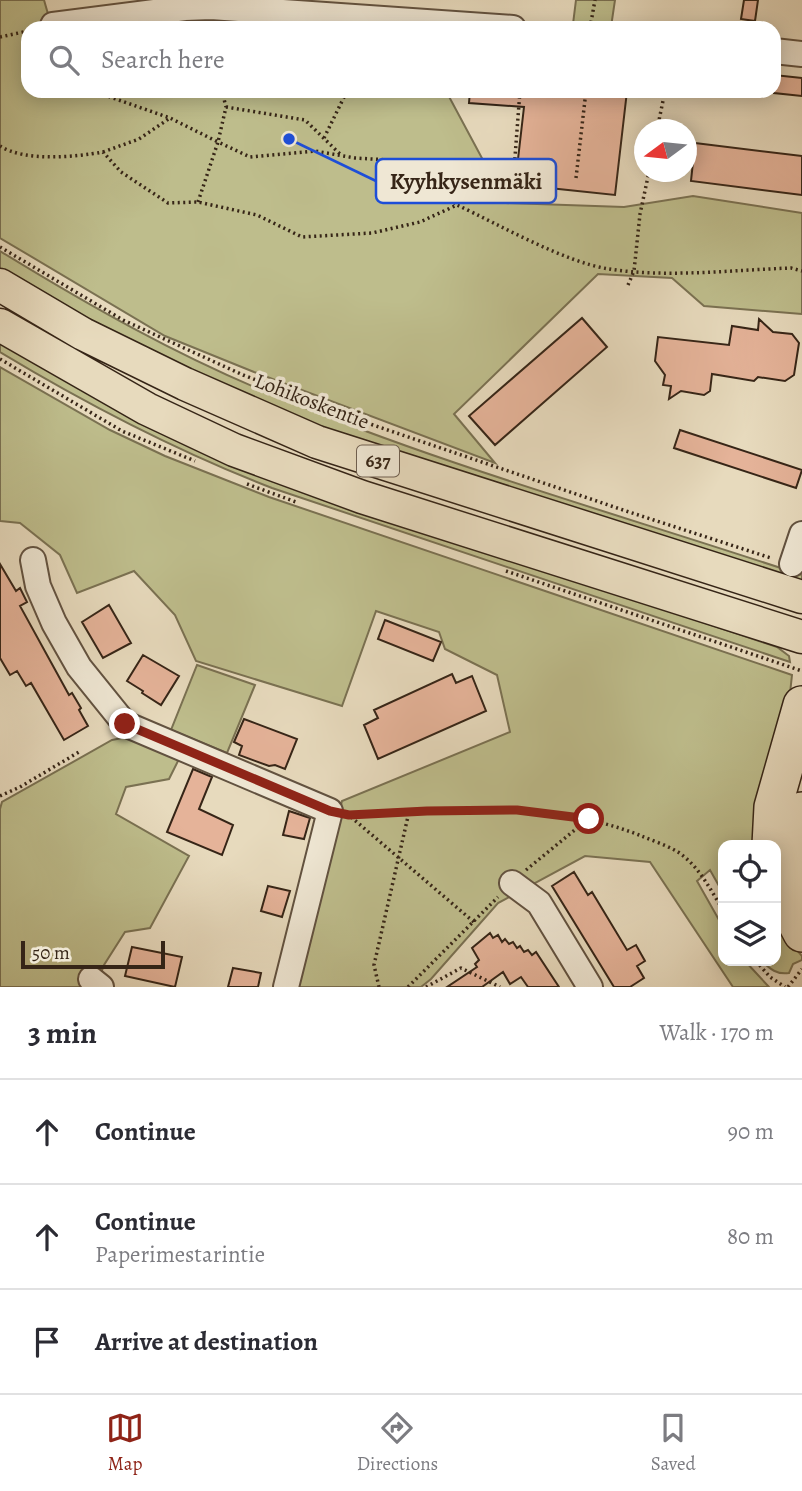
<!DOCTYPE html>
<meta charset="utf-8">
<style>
:root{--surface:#fff;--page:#f2f2f3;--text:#2b2b33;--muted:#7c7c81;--line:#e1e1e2;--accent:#8f2418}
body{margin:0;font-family:Alegreya,serif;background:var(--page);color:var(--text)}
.controls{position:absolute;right:21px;bottom:21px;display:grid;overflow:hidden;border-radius:14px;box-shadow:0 4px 18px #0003}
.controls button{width:63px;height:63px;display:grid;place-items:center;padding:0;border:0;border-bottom:2px solid var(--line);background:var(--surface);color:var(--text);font:35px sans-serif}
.compass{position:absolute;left:634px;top:119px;width:63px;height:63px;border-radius:50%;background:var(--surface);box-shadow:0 4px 18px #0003;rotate:255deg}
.scale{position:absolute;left:21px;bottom:18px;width:144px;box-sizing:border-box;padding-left:7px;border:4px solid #362517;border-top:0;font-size:19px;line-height:24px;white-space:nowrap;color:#362517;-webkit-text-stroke:5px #efe7d4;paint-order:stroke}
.stop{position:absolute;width:21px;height:21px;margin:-16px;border:5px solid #8f2418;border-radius:50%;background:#fff}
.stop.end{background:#8f2418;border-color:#fff;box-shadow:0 2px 7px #0008}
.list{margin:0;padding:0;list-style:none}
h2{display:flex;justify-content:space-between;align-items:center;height:91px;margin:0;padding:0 28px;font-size:30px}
h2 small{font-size:23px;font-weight:400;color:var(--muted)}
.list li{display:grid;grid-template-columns:46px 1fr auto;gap:21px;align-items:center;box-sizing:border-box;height:105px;padding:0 28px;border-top:2px solid var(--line)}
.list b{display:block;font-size:26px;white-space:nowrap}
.list p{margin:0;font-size:23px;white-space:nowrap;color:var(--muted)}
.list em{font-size:23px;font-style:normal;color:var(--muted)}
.icon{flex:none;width:38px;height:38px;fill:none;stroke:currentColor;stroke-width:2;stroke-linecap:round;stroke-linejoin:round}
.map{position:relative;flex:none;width:802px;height:987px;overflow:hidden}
.search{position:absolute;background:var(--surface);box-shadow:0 4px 18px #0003;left:21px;right:21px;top:21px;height:77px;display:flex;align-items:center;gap:18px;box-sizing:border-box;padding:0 24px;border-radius:21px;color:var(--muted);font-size:26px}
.sheet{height:406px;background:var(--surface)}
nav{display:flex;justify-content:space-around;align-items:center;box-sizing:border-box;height:98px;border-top:2px solid var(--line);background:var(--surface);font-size:19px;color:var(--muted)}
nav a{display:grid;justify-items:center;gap:4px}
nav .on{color:var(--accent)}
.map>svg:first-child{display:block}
.green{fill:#bebd8c;stroke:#7a7152;stroke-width:2}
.building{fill:#e5b399;stroke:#362517;stroke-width:2}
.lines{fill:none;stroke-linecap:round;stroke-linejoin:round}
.minor-casing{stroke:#625240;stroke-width:28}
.major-casing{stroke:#362517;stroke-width:35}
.highway-casing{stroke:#362517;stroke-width:40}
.path{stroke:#362517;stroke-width:3.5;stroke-dasharray:2 3.5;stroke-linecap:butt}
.minor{stroke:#efe7d4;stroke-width:24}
.major{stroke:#e7dabd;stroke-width:32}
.highway{stroke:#e7dabd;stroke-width:37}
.route{stroke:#8f2418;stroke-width:9}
.labels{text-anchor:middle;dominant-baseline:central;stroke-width:7;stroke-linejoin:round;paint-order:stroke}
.shield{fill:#efe7d4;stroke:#6e5f50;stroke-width:2}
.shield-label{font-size:19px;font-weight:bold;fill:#362517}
.street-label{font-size:21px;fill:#362517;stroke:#efe7d4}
.leader{fill:none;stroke:#1d4ed8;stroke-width:2.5}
.callout-dot{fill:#1d4ed8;stroke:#efe7d4;stroke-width:2.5}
.callout{fill:#efe7d4;stroke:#1d4ed8;stroke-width:2.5}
.callout-label{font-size:23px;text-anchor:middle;font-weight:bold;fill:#362517}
</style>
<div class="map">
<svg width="802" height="987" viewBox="0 0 802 987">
<rect width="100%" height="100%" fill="#e7dabd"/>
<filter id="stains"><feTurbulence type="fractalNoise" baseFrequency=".00286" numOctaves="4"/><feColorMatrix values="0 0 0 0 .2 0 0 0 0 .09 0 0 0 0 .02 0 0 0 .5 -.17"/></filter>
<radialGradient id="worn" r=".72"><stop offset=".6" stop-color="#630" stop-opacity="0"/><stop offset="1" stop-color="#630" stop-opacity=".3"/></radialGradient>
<path class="green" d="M0,0H44L52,28H28V91H446L506,203L624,207L693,196L802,213V314L704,306L672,278L598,274L454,414L495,463L254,372L165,336L0,238Z
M576,0H615L611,27L573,24Z
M213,15L400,28H80Z
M0,251C88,305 176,355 271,394C444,466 625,516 802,575V586L395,455L270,408L189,373L55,301L0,269Z
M0,342L460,541L777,647L789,656L790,662L272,488C177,451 88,405 0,352Z
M0,367L110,430L165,456L269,497L792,675L790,693L759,845H723V893L710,870L697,881L723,927V961H745L769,987H733L650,862L585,856L498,903L431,979L421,987H295L342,801L510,732L497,675L445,649L439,632L376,611L342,706L196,661L175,615L134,571L77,593L60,555L20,523L0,521Z
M197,665L255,685L227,753L171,730Z
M127,737L180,757L169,779L126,787L116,814L189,856L150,928L125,932L104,965L96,987H0V809L2,802L112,740Z
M776,913L790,942L802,956V960L793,964L789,973C777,975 770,969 762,961H776Z"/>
<path class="building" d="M744,0H758L755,21L741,19Z
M774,75L802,78V96L774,93Z
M470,91H627L615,195L521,185L522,169L517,168L524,107L469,103Z
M695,143L802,156V195L691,181Z
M582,318L607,347L495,445L469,416Z
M759,319L773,332L792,334L799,343L794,375L785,381L758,377L754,381L712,374L710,391L704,395L681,391L669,399L671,386L663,385L665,375L655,361L658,337L729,345L732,326L758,330Z
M680,430L802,470L796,488L674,448Z
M0,564L16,591L20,588L27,602L20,606L69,695L72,693L81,708L79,710L88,726L64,740L31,683L26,686L17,671L10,675L0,658Z
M109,605L131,643L103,658L82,622Z
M385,620L441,642L433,661L378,639Z
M143,655L179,676L161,705L142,693L143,691L127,681Z
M452,674L456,683L472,676L486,711L378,759L364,725L378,718L374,710Z
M244,719L297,739L285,769L275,765L269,766L239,755L242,746L234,742Z
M193,769L212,777L199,809L233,825L222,855L167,832Z
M289,811L310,818L304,839L283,835Z
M574,872L588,895L592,892L627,950L636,945L645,961L637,966L644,978L630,987H614L552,886Z
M268,886L290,891L282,917L261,911Z
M490,933L493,938L498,935L502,942L505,939L509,944L513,942L517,948L520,946L524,952L528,950L532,955L536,952L559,987H528L521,977L510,984L503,972L482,987H447L477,967L475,964L479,960L472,948Z
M132,947L182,957L175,987L125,976Z
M233,968L261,973L258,987H228Z"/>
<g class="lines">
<defs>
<path id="minor" d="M53,25L185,8L211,7L513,28
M774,51L802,54
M33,560L38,586L54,623L79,667L125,724L330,811L286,987
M792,564L802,534
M512,883L539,903L590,987
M91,979L101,987"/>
<path id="major" d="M0,285L83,334L185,384L317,442L802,597
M0,325L147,409L234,450L362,497L802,637"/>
<path id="highway" d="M802,811L797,843L802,882
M771,845L773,807L802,705
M776,876L783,897L802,933"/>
</defs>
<use href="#minor" class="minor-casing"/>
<use href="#major" class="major-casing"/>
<use href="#highway" class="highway-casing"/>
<path class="path" d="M590,28L595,0
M0,37L28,31
M93,91L170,118L218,142L226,107L222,91
M226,107L305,120L341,155
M657,130L665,91
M324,138L347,91
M0,146C25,162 75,157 103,152L121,172L168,203L198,202L257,215L302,237L372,233L420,222L457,205C500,225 564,262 609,269C665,278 733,270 791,268L802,271
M103,152L139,139L170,118
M514,170L520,91
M576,178L586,91
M198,202L218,142L250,157L315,151L355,158L406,161L457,205
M0,247L123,320L243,375L373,425L626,511L771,558
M628,285L634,271L640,214L649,172
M0,359L122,431L195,461
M247,484L296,502
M506,571L802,671
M0,796L20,787L79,752
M349,815C445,809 547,799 639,835C651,840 666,845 678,852C699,866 710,889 723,910
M351,817L475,923
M526,870L588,819
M756,961L770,977L785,987
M379,987L374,965L409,812
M408,987L498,897
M426,987L461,968L500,987
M788,987L802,969"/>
<use href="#minor" class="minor"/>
<use href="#major" class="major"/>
<use href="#highway" class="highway"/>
</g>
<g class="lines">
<path class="route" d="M125,724L330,811L349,815L427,811L517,810L589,819"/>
</g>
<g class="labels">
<rect class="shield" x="357" y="445.5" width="42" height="31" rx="5"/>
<g class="shield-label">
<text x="378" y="461">637</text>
</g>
<g class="street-label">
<text transform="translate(312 401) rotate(21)">Lohikoskentie</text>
</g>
</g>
<path class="leader" d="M289 139L376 181"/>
<circle class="callout-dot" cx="289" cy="139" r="7"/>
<rect class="callout" x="376" y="159" width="180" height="44" rx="7"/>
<g class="callout-label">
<text x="466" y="189">Kyyhkysenmäki</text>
</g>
<rect width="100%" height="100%" filter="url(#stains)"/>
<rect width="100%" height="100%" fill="url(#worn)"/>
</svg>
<div class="controls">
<button><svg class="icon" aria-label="locate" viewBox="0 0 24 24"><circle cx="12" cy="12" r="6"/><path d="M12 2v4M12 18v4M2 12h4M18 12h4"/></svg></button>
<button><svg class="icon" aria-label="layers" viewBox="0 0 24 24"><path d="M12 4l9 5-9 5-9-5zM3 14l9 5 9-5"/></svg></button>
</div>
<svg class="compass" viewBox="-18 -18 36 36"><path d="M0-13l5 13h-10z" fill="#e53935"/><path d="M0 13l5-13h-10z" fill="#7c7c81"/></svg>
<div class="scale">50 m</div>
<div class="stop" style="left:589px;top:819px"></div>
<div class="stop end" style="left:125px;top:724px"></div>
<div class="search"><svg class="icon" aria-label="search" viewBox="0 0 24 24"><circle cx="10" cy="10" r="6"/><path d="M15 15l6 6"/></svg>Search here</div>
</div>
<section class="sheet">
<h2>3 min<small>Walk · 170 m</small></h2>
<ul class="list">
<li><svg class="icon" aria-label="ahead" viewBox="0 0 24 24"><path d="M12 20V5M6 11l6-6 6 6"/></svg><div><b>Continue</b></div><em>90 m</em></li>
<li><svg class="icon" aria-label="ahead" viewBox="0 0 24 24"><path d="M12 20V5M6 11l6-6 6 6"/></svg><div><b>Continue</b><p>Paperimestarintie</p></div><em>80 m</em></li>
<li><svg class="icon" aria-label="arrive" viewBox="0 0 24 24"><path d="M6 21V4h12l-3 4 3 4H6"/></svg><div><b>Arrive at destination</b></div></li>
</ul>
</section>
<nav>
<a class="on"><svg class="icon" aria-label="map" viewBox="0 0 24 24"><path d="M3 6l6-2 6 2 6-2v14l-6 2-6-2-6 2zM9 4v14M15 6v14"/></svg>Map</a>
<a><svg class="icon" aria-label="directions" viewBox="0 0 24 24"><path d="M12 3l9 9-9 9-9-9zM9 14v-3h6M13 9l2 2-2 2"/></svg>Directions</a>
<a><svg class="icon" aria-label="saved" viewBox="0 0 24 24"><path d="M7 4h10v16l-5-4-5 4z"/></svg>Saved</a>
</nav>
